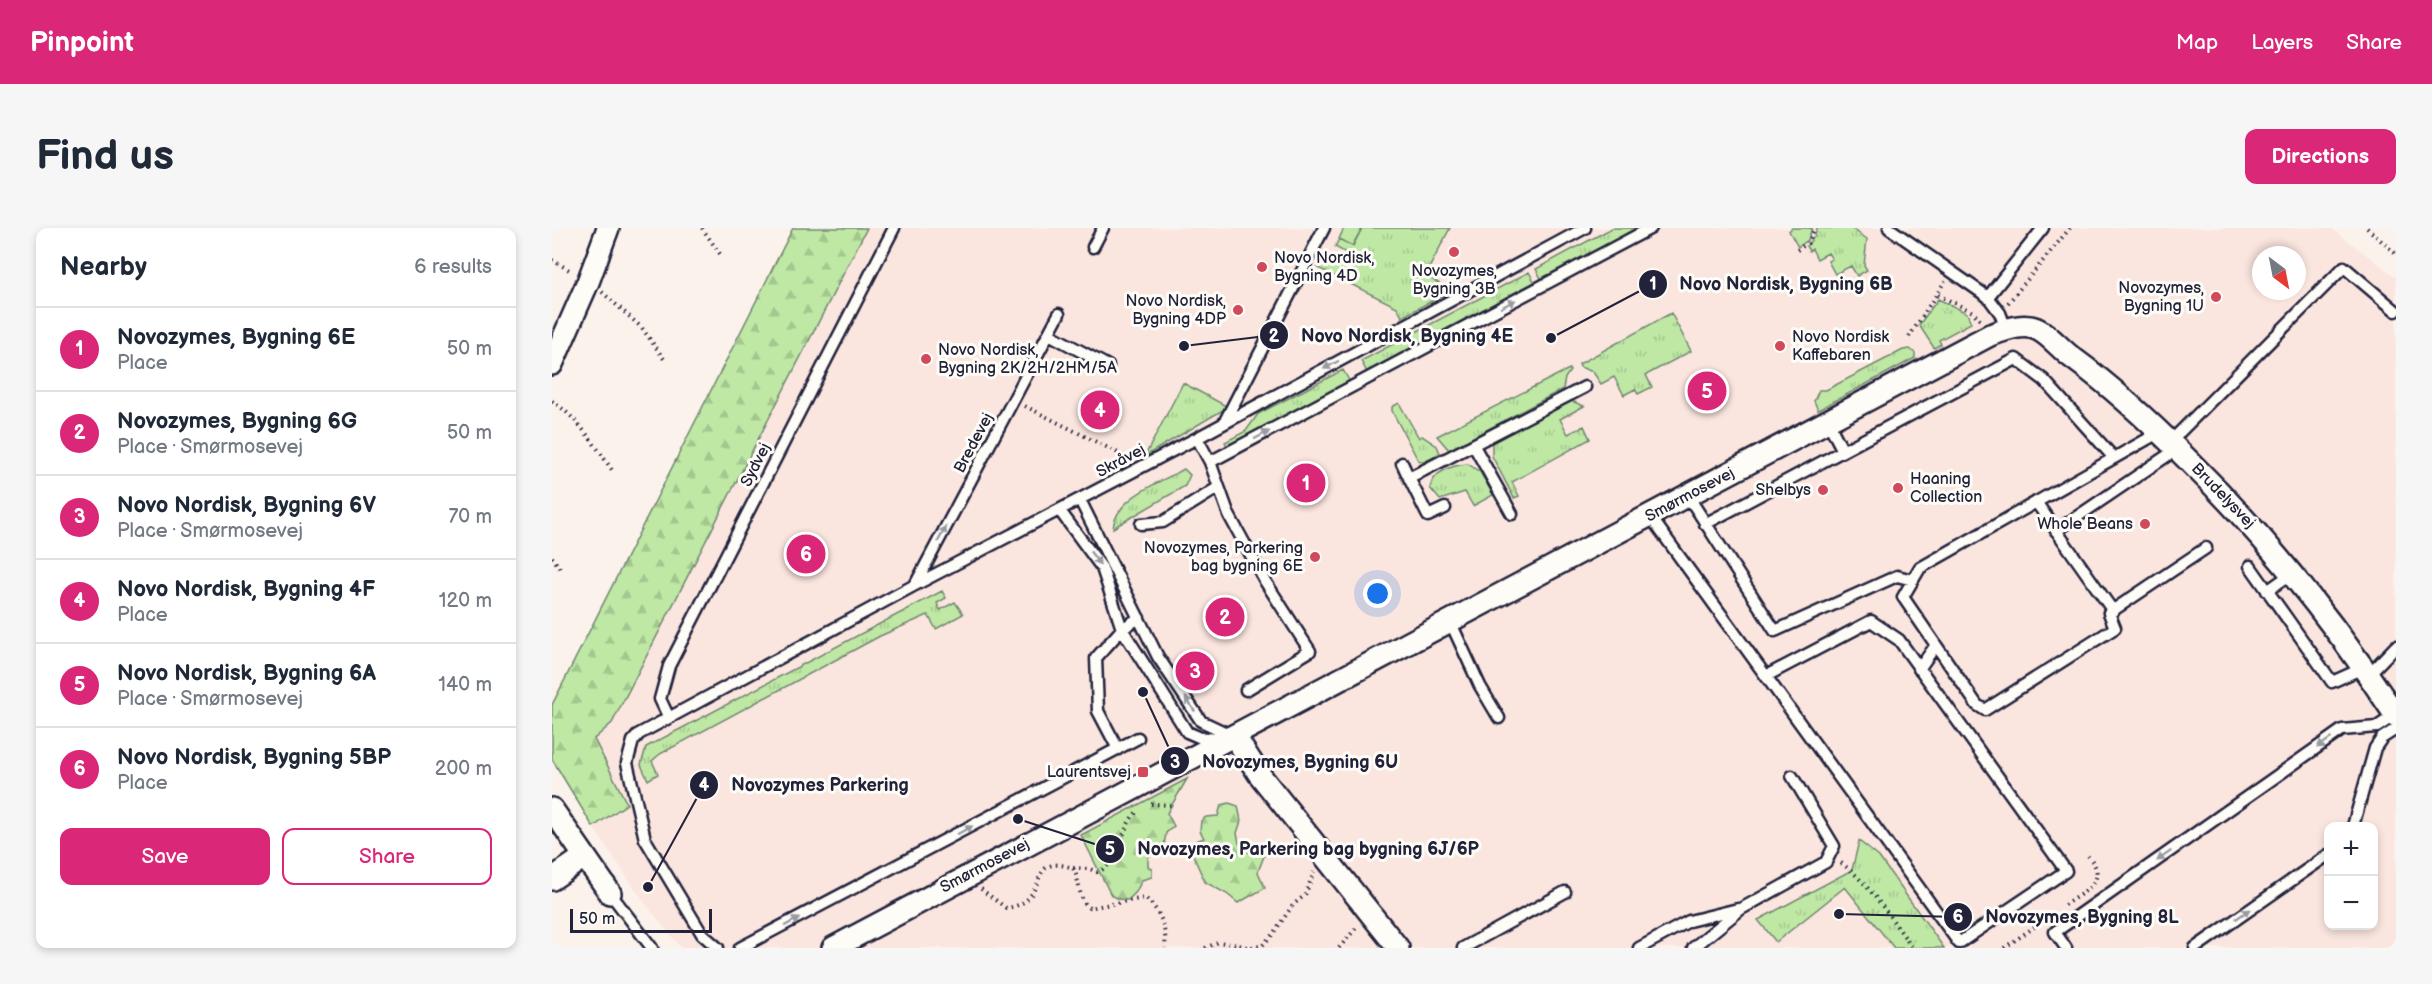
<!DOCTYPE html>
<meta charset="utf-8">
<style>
:root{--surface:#fff;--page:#f6f6f7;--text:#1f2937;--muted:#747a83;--line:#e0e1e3;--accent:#db2777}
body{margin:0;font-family:"Balsamiq Sans",sans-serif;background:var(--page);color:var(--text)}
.controls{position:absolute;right:18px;bottom:18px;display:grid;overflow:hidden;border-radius:12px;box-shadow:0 3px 9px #0003}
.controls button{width:54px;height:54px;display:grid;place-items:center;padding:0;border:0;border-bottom:2px solid var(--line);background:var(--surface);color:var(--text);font:30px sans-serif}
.compass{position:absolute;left:1700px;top:18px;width:54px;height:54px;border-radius:50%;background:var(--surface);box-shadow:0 3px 9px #0003;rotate:148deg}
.scale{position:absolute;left:18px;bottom:15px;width:142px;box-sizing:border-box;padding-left:6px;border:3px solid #22223b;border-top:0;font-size:16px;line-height:21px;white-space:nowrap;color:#22223b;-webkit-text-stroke:4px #fdfcf7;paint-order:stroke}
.you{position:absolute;left:826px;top:366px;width:21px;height:21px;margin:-15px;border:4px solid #fff;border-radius:50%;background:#1a73e8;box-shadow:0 0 0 9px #1a73e833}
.badge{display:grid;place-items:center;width:39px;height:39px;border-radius:50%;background:var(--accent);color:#fff;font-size:20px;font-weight:700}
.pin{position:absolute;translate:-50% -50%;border:3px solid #fff;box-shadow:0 2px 6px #0006}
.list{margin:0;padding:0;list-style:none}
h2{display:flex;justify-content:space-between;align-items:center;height:78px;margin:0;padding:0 24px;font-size:26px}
h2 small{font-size:20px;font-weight:400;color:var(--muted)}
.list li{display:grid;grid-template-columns:39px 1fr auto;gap:18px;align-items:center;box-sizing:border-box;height:84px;padding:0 24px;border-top:2px solid var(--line)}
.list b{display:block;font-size:22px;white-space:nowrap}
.list p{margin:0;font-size:20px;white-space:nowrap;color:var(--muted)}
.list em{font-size:20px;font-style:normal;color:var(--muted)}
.actions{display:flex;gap:12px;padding:18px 24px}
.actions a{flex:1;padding:14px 0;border:2px solid var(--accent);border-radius:12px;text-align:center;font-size:21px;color:var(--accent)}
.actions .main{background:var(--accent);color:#fff}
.map{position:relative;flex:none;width:1844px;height:720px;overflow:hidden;border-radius:12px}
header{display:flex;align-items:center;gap:36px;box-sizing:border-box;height:84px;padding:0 30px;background:var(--accent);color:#fff}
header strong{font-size:28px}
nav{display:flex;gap:33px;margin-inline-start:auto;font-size:21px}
.intro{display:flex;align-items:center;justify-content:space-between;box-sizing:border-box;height:144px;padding:0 36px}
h1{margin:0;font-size:42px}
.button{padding:15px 27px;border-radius:12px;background:var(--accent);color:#fff;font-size:21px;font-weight:700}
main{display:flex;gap:36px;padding:0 36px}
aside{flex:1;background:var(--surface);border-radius:12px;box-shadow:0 3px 9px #0003}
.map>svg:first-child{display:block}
.built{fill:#fbe5df;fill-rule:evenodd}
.grass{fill:url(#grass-tufts);stroke:#708570;stroke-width:1.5}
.forest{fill:url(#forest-firs);stroke:#708570;stroke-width:1.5}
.garden{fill:#bee8a4;stroke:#708570;stroke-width:1.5}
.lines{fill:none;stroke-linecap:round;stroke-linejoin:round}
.service-casing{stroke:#22223b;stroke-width:15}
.minor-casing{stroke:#22223b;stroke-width:26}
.path{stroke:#22223b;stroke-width:4;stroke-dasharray:1.5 4.5;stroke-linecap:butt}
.service{stroke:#fdfcf7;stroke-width:10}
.minor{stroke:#fdfcf7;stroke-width:21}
.oneway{fill:#9a9aa2}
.poi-dot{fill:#d1495b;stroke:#fdfcf7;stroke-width:2}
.labels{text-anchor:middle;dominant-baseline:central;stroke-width:6;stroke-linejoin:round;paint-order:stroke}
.poi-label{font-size:16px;fill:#22223b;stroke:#fdfcf7;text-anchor:end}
.street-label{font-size:16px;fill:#22223b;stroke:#fdfcf7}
.leader{fill:none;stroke:#22223b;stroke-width:2}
.callout-dot{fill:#22223b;stroke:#fdfcf7;stroke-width:2}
.mark-label{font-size:18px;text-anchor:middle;font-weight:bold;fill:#fff}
.callout-label{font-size:18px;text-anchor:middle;font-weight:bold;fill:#22223b;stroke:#fdfcf7;stroke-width:6;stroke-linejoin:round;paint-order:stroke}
</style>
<header>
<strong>Pinpoint</strong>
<nav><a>Map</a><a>Layers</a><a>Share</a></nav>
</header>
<div class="intro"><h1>Find us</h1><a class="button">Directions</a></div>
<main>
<aside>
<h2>Nearby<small>6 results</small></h2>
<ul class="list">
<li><span class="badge">1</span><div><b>Novozymes, Bygning 6E</b><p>Place</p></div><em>50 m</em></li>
<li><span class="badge">2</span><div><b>Novozymes, Bygning 6G</b><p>Place · Smørmosevej</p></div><em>50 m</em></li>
<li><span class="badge">3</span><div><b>Novo Nordisk, Bygning 6V</b><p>Place · Smørmosevej</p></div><em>70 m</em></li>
<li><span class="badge">4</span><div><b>Novo Nordisk, Bygning 4F</b><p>Place</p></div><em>120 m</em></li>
<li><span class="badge">5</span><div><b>Novo Nordisk, Bygning 6A</b><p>Place · Smørmosevej</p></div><em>140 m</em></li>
<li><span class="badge">6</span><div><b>Novo Nordisk, Bygning 5BP</b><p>Place</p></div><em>200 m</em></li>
</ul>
<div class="actions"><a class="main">Save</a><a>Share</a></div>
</aside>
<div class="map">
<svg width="1844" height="720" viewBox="0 0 1844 720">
<defs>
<pattern id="grass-tufts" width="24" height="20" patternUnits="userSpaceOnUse" patternTransform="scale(1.5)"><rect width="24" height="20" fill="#bee8a4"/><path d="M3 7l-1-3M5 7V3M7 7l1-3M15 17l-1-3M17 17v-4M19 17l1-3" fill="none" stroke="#a3c78e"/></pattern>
<pattern id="forest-firs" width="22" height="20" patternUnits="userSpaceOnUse" patternTransform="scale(1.5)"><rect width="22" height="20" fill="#bee8a4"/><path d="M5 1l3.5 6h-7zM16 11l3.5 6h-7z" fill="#a3c78e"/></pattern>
</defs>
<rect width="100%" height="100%" fill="#fcf2ec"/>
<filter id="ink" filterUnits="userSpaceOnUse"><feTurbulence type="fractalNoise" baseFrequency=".0167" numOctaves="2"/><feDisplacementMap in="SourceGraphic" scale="12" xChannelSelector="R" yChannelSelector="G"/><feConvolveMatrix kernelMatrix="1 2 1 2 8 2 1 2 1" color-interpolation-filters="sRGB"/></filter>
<g filter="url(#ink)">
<path class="built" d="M315,0H1779L1844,49V720H129L92,674L41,599L75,576L42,511L60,495ZM1709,27H1745V63H1709ZM1776,598H1822V698H1776Z"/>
<path class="grass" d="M810,0H898L873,48L900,62L850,89L845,79L766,40L772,28L795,38L800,28L783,19L787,11L801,18Z
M1060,0H1094L991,54L984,41Z
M1240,0H1260L1256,12L1246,19L1237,3Z
M1265,0H1299L1315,11L1312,37L1315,42L1305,48L1299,38L1283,46L1276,33L1280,31L1276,25L1265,31L1260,21L1257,23L1254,18L1263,8Z
M977,44L984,57L816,146L809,133Z
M1386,71L1415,85L1419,95L1387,112L1389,116L1382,120L1367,97Z
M1119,85L1139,123L1094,147L1100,159L1086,166L1083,161L1072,167L1062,149L1049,156L1041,144L1028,139L1027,136Z
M1358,121L1363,125V130L1266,182L1262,173L1267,162H1274L1351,122Z
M1017,141L1018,143L1013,150L1011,161L897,222L885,208Z
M791,142L799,156L677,221L673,214L694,203L706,186Z
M631,155L676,179L593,228Z
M1017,172L1032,178L1008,191L1016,206L1032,198L1038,211L960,254L967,268L962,270L940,228V215Z
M847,175L867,210L870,208L885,218L888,225L872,234L866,232L840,183V179Z
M916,236L928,244L941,267L921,278L913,264L888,272L878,260C881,243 901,237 916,236Z
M632,241L638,247L633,258L561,300C564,269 609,254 632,241Z
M390,363L394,370L385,375L388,382L403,374L411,386L384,401L376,387L328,408L108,526L100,533L106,546L96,552L89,537L94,519Z
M1307,613L1327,629L1392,720H1342L1293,659L1224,714L1206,692L1300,642Z"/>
<path class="forest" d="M241,0H315L60,495L42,511L75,576L41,599L0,531V477Z
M635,551L615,585L622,598L614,605L612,618L596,629V638L600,641V649L590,652L584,664L576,672L567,671L559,667L529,607Z
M677,575L686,578L689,593L685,605L687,615L693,623L712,628L706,644L713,660L686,675L675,666L653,654L636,616L652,610L648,603L649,593L654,589L666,588L669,577Z"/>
<path class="garden" d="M792,0H810L800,18L787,11Z"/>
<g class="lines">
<defs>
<path id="service" d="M1337,0L1436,69L1448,85L1454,101
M541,19L551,0
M1436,69L1491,0
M497,106L556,138
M1276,194L1291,223
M672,195L772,0
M1608,204L1368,340L1351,369L1425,477L1433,482L1563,400L1557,385L1654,320
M645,210L658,234L677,287L713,353L758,423L694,462
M1618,214L1792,39L1844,83
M922,218L960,286
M658,234L1099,0
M850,235L857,250
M1136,268L1223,403L1345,348L1361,352
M528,272L606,429L649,493L681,508
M1484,274L1561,383
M893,280L876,288L857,250L1033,159
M508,283L550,340L570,401L635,504L649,510L667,509
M1098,288L1407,715L1514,643L1347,412L1319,393L1214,448
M589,296L611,294L667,259
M1153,296L1464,131L1492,152L1562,230
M1504,303L1625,221
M1698,338L1780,454L1811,440
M363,357L507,86
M1715,363L1739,346
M898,393L928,458L947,490
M1367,441L1384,417
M1816,447L1844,418
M117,490L108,471L117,438L342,0
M566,521L546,483L544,430L570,401L587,390
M1801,598L1823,520L1830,510L1844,501
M58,665L100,720
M166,720L150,706L93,611L75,535L81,513L87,506L363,357L645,210L1033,0
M188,720L586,510
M911,720L1013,664
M1087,720L1137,693L1186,681
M1141,720L1189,681L1274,634L1282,618L1240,548
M1514,720L1503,704L1790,502L1825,499L1843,487
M1643,720L1776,627"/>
<path id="minor" d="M0,136L36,54L56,0
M683,509L707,546L846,720
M0,581L58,665
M0,651L32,629
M281,720L1438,107C1453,102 1472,94 1487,102C1500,109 1510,123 1522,131C1563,161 1599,195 1635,231C1714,309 1783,395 1844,488"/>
</defs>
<use href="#service" class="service-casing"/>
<use href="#minor" class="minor-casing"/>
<path class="path" d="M150,0L168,26
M1815,0L1844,26
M1245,22L1256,15L1263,0
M0,32L19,43
M50,64L90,100L112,131
M1386,67L1421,84L1428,92
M1456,75L1518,0
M1357,109L1393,53
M0,173C26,190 43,217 60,242
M473,178L576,230
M0,329L10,343
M599,576L620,577
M1289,635C1317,654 1339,692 1361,720
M521,640L538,641L545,644C572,634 566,599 587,582
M429,661L454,680C501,674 471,624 521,640C529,654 525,669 537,680L593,670C608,682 615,700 613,720
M1512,677C1531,664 1559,653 1536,628
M653,720L667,714L699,719L710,718L720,707L741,677L753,667L762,644
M787,720L805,699
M1452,720L1494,691"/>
<use href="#service" class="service"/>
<use href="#minor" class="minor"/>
</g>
<defs><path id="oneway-solid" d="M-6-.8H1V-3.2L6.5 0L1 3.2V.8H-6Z" transform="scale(1.5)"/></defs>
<g class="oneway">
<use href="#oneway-solid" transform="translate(956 76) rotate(-28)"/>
<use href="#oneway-solid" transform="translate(779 137) rotate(152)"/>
<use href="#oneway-solid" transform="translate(710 207) rotate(-28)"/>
<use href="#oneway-solid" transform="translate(390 306) rotate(-62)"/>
<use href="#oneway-solid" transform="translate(543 330) rotate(53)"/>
<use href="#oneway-solid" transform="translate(638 476) rotate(-124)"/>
<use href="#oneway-solid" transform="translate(1772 515) rotate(145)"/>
<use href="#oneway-solid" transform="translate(413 602) rotate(-28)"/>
<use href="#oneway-solid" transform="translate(1612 628) rotate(145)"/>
<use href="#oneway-solid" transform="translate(1691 686) rotate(-35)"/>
<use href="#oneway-solid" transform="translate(240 694) rotate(-28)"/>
</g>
</g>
<g class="poi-dot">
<circle cx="902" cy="24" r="6"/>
<circle cx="710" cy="39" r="6"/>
<circle cx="1664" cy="69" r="6"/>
<circle cx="686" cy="82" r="6"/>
<circle cx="1228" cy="118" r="6"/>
<circle cx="374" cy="131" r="6"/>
<circle cx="1346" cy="260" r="6"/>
<circle cx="1271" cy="262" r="6"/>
<circle cx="1593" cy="296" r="6"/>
<circle cx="763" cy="329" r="6"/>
<rect x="585" y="538" width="12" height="12" rx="3"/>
</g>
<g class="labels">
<g class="poi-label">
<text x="722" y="30" text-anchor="start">Novo Nordisk,<tspan x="722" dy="18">Bygning 4D</tspan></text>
<text x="902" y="43" text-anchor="middle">Novozymes,<tspan x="902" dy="18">Bygning 3B</tspan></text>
<text x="1652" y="60">Novozymes,<tspan x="1652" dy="18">Bygning 1U</tspan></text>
<text x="674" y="73">Novo Nordisk,<tspan x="674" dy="18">Bygning 4DP</tspan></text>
<text x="1240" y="109" text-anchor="start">Novo Nordisk<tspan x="1240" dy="18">Kaffebaren</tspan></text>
<text x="386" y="122" text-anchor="start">Novo Nordisk,<tspan x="386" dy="18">Bygning 2K/2H/2HM/5A</tspan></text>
<text x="1358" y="251" text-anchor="start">Haaning<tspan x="1358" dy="18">Collection</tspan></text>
<text x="1259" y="262">Shelbys</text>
<text x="1581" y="296">Whole Beans</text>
<text x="751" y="320">Novozymes, Parkering<tspan x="751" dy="18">bag bygning 6E</tspan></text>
<text x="579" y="544">Laurentsvej</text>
</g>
<g class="street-label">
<text transform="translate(422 215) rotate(-62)">Bredevej</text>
<text transform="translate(569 233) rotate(-28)">Skråvej</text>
<text transform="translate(204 237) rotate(-63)">Sydvej</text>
<text transform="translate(1138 267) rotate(-28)">Smørmosevej</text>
<text transform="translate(1671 268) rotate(46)">Brudelysvej</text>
<text transform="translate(433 638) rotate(-28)">Smørmosevej</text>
</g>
</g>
<path class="leader" d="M999 110L1101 56M632 118L722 107M591 464L623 533M96 659L152 557M466 591L558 621M1287 686L1406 689"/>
<g class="callout-dot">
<circle cx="999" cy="110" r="6"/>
<circle cx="632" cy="118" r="6"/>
<circle cx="591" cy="464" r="6"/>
<circle cx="96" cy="659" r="6"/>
<circle cx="466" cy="591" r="6"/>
<circle cx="1287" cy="686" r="6"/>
<circle cx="1101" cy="56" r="15"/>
<circle cx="722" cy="107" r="15"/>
<circle cx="623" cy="533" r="15"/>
<circle cx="152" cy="557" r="15"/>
<circle cx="558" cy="621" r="15"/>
<circle cx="1406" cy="689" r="15"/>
</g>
<g class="mark-label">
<text x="1101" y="62">1</text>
<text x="722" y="114">2</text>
<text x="623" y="540">3</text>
<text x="152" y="563">4</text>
<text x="558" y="627">5</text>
<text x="1406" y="695">6</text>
</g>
<g class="callout-label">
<text x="1234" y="62">Novo Nordisk, Bygning 6B</text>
<text x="855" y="114">Novo Nordisk, Bygning 4E</text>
<text x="748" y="540">Novozymes, Bygning 6U</text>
<text x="268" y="563">Novozymes Parkering</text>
<text x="756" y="627">Novozymes, Parkering bag bygning 6J/6P</text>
<text x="1530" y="695">Novozymes, Bygning 8L</text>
</g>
</svg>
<div class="controls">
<button>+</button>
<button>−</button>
</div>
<svg class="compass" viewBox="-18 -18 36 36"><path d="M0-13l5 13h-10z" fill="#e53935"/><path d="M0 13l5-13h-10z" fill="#747a83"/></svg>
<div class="scale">50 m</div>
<div class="you"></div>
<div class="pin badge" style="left:754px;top:255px">1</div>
<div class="pin badge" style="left:673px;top:389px">2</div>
<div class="pin badge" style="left:643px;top:443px">3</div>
<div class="pin badge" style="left:548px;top:182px">4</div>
<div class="pin badge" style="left:1155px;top:163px">5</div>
<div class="pin badge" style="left:254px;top:326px">6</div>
</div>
</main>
